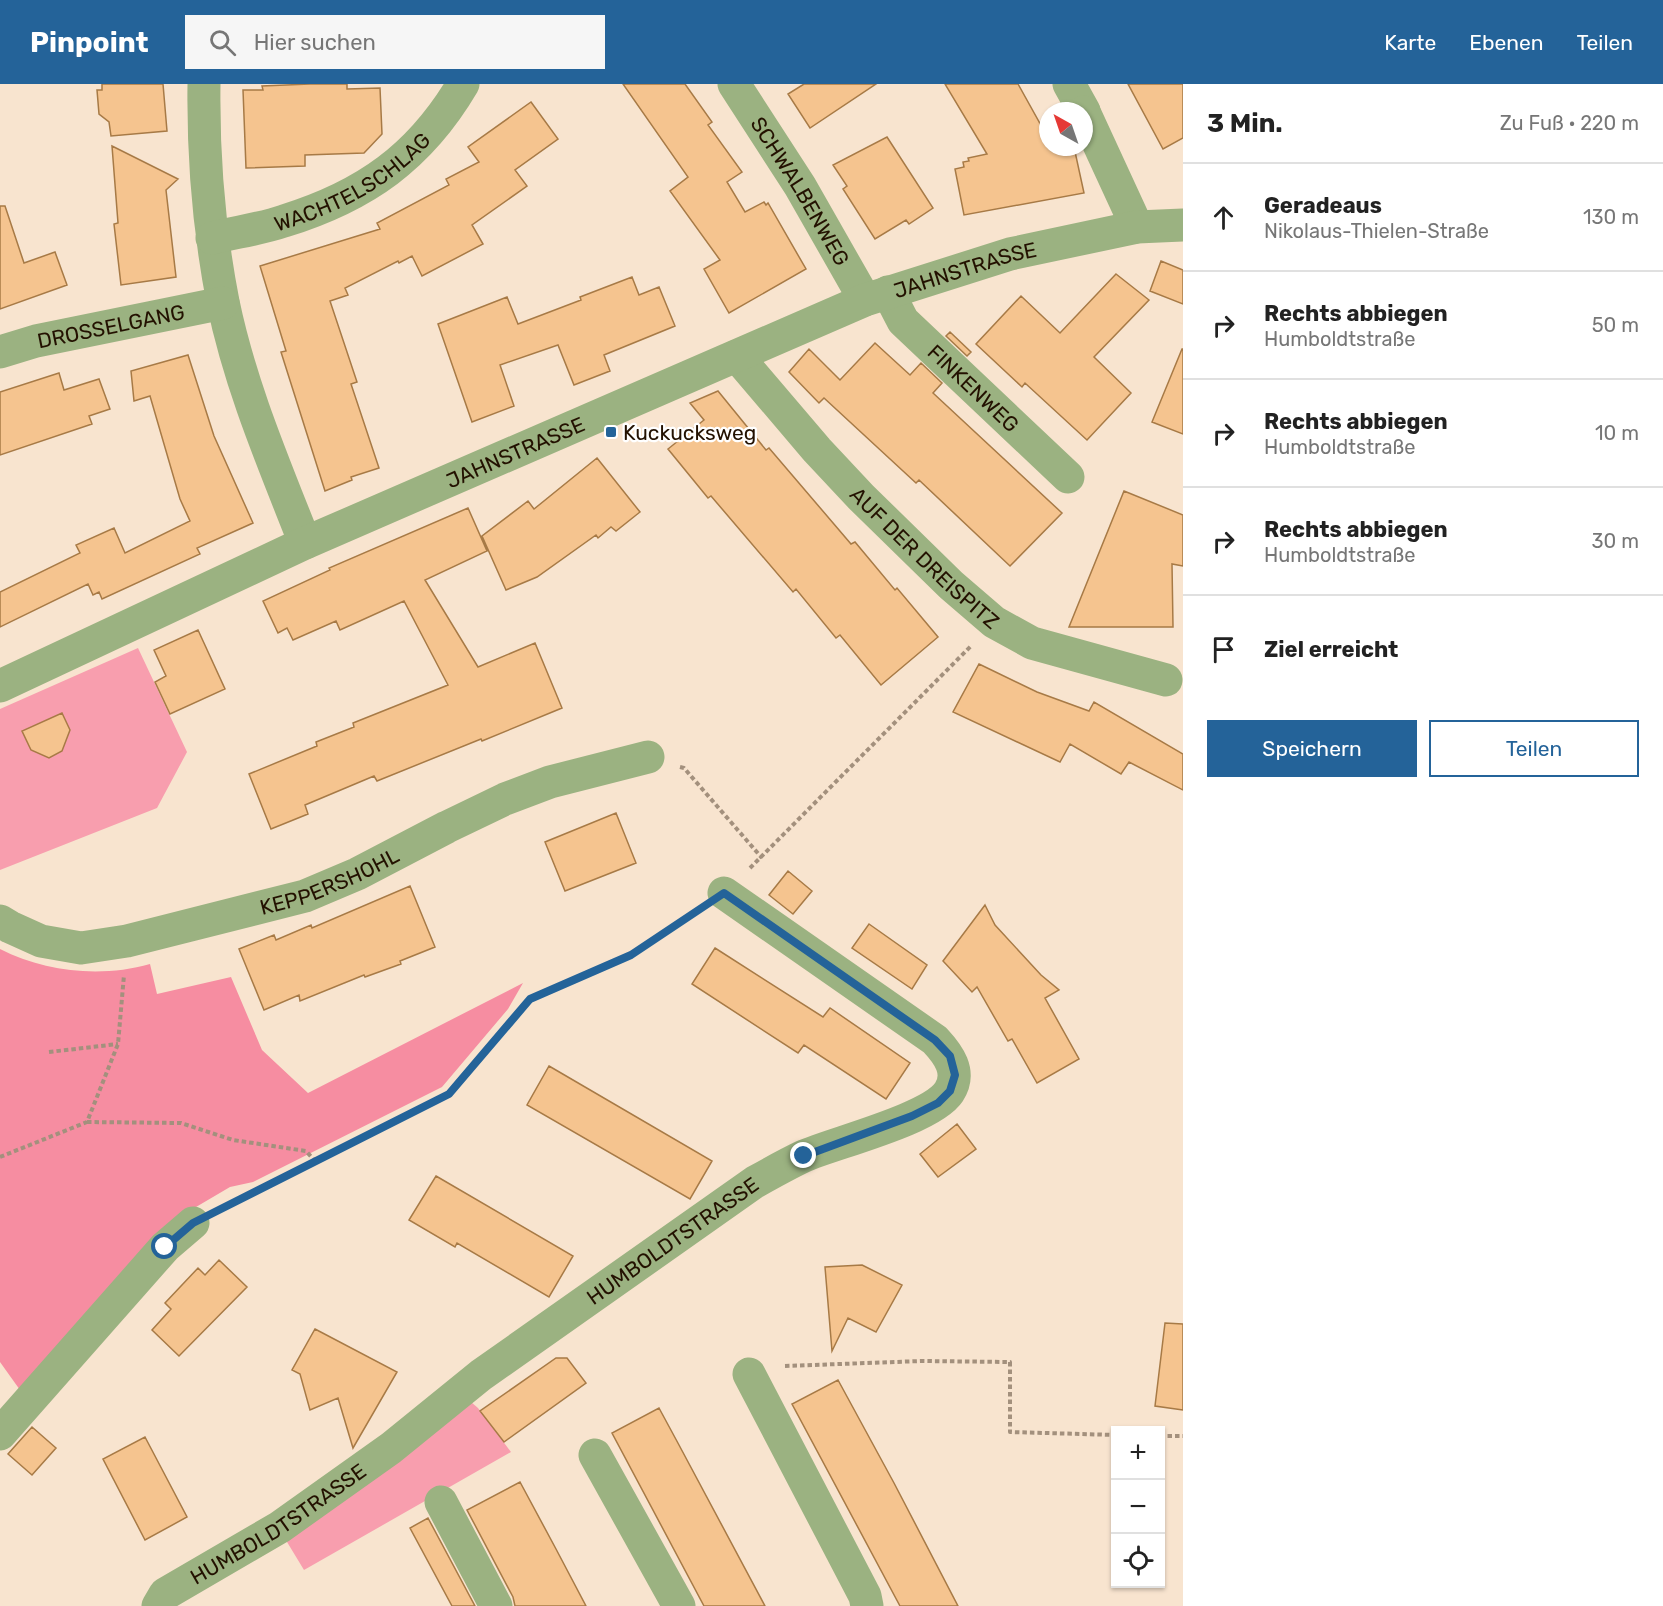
<!DOCTYPE html>
<html lang="de">
<meta charset="utf-8">
<style>
:root{--surface:#fff;--page:#f6f6f6;--text:#222;--muted:#767676;--line:#e0e0e0;--accent:#246399}
body{margin:0;font-family:Rubik,sans-serif;background:var(--page);color:var(--text)}
.controls{position:absolute;right:18px;bottom:18px;display:grid;overflow:hidden;border-radius:0px;box-shadow:0 2px 4px #0004}
.controls button{width:54px;height:54px;display:grid;place-items:center;padding:0;border:0;border-bottom:2px solid var(--line);background:var(--surface);color:var(--text);font:30px sans-serif}
.compass{position:absolute;left:1039px;top:18px;width:54px;height:54px;border-radius:50%;background:var(--surface);box-shadow:0 2px 4px #0004;rotate:320deg}
.stop{position:absolute;width:18px;height:18px;margin:-14px;border:4px solid #246399;border-radius:50%;background:#fff}
.stop.end{background:#246399;border-color:#fff;box-shadow:0 2px 6px #0008}
.list{margin:0;padding:0;list-style:none}
h2{display:flex;justify-content:space-between;align-items:center;height:78px;margin:0;padding:0 24px;font-size:26px}
h2 small{font-size:20px;font-weight:400;color:var(--muted)}
.list li{display:grid;grid-template-columns:39px 1fr auto;gap:18px;align-items:center;box-sizing:border-box;height:108px;padding:0 24px;border-top:2px solid var(--line)}
.list b{display:block;font-size:22px;white-space:nowrap}
.list p{margin:0;font-size:20px;white-space:nowrap;color:var(--muted)}
.list em{font-size:20px;font-style:normal;color:var(--muted)}
.actions{display:flex;gap:12px;padding:18px 24px}
.actions a{flex:1;padding:14px 0;border:2px solid var(--accent);border-radius:0px;text-align:center;font-size:21px;color:var(--accent)}
.actions .main{background:var(--accent);color:#fff}
.icon{flex:none;width:33px;height:33px;fill:none;stroke:currentColor;stroke-width:2;stroke-linecap:round;stroke-linejoin:round}
.map{position:relative;flex:none;width:1183px;height:1522px;overflow:hidden}
header{display:flex;align-items:center;gap:36px;box-sizing:border-box;height:84px;padding:0 30px;background:var(--accent);color:#fff}
header strong{font-size:28px}
nav{display:flex;gap:33px;margin-inline-start:auto;font-size:21px}
.search{width:420px;height:54px;background:var(--page);display:flex;align-items:center;gap:15px;box-sizing:border-box;padding:0 21px;border-radius:0px;color:var(--muted);font-size:22px}
main{display:flex}
aside{flex:1;background:var(--surface)}
.map>svg:first-child{display:block}
.green{fill:#f89eae}
.forest{fill:#f68da1}
.building{fill:#f5c48f;stroke:#a77a46;stroke-width:1.5}
.lines{fill:none;stroke-linecap:round;stroke-linejoin:round}
.path{stroke:#a3907d;stroke-width:4;stroke-dasharray:4.5 3;stroke-linecap:butt}
.minor{stroke:#9bb281;stroke-width:33}
.route{stroke:#246399;stroke-width:8}
.poi-dot{fill:#246399;stroke:#fff;stroke-width:2}
.labels{text-anchor:middle;dominant-baseline:central;stroke-width:4.5;stroke-linejoin:round;paint-order:stroke}
.street-label{font-size:21px;fill:#231100;stroke:#fff}
.poi-label{font-size:21px;fill:#231100;stroke:#fff;text-anchor:start}
</style>
<header>
<strong>Pinpoint</strong>
<div class="search"><svg class="icon" aria-label="search" viewBox="0 0 24 24"><circle cx="10" cy="10" r="6"/><path d="M15 15l6 6"/></svg>Hier suchen</div>
<nav><a>Karte</a><a>Ebenen</a><a>Teilen</a></nav>
</header>
<main>
<div class="map">
<svg width="1183" height="1522" viewBox="0 0 1183 1522">
<rect width="100%" height="100%" fill="#f8e4cf"/>
<path class="green" d="M138,564L187,668L157,724L0,786V625Z
M471,1318L478,1324L511,1368L304,1486L284,1453Z"/>
<path class="forest" d="M0,865C45,888 101,894 150,880L157,910L231,893L262,966L308,1009L523,899L508,925L442,1003L253,1098L230,1103L179,1133L20,1306L0,1278Z"/>
<path class="building" d="M102,0H163L167,47L111,52L109,38L99,30L97,6H102Z
M310,0H347V5L380,4L382,50L364,69L305,71V82L246,84L243,6H263L262,2Z
M623,0H685L712,38L708,41L742,88L727,98L745,128L764,118L766,121L768,119L806,185L729,229L704,185L720,176L670,107L688,93Z
M804,0H876L810,44L788,10Z
M945,0H1018L1048,54V63H1074L1084,109L964,131L955,85L964,83L963,78L969,77L968,74L987,70Z
M1128,0H1183V54L1163,65Z
M531,18L558,55L515,86L527,102L472,141L483,160L422,192L412,172L399,179L398,177L345,204L348,211L330,217L357,298L351,300L379,384L351,393L352,396L325,407L281,268L286,267L260,182L380,145L377,139L449,101L446,95L479,78L468,63Z
M887,53L933,124L909,140L906,136L875,155L843,105L847,102L833,81Z
M112,62L178,95L166,106L176,193L121,201L114,140L118,139Z
M0,122H5L24,179L55,168L67,201L0,225Z
M1161,177L1183,186V220L1150,207Z
M1116,190L1149,216L1094,273L1131,309L1087,356L1025,299L1022,303L976,260L1021,212L1060,249Z
M632,193L639,211L659,203L675,242L604,271L610,287L574,301L558,261L500,281L514,322L472,338L438,240L507,213L518,240L581,216L580,213Z
M950,248L971,268L967,272L946,252Z
M875,259L910,291L921,279L942,299L933,309L1062,429L1010,482L919,396L916,399L824,314L819,319L789,288L809,265L840,296Z
M1182,265H1183V350L1152,338Z
M188,271L214,352L253,439L197,464L200,470L102,515L99,508L93,511L88,500L0,543V508L80,469L76,461L114,444L125,469L190,437L180,415L150,312L134,317L131,287Z
M59,289L64,306L99,295L110,325L89,332L92,340L0,371V308Z
M718,307L766,366L769,364L851,460L855,458L895,506L897,504L938,553L881,601L840,551L836,554L796,505L793,508L711,412L708,414L668,365L704,336L690,319Z
M597,374L640,428L616,447L611,443L598,454L596,451L537,493L506,506L482,452L528,417L534,425Z
M1124,407L1183,431V482L1172,480L1173,543H1069Z
M468,424L487,467L425,496L478,583L535,559L562,624L482,657L481,655L377,697L374,692L305,721L308,730L271,745L249,690L317,662L316,658L354,643L353,639L448,601L404,517L340,546L336,537L293,556L287,544L278,549L263,517L330,486L329,484Z
M198,546L225,605L170,630L155,598L166,592L154,566Z
M979,580L1037,608L1089,627L1094,618L1183,670V706L1129,678L1121,690L1070,660L1060,678L953,628Z
M62,629L70,646L62,667L49,674L31,666L22,647Z
M616,729L636,779L565,807L545,758Z
M788,787L812,807L793,830L769,811Z
M410,802L435,863L400,877L401,880L365,893L364,891L300,917L299,911L264,926L239,865L274,851L276,856L311,841L312,844Z
M985,821L995,841L1041,891L1059,906L1045,914L1079,975L1037,999L1012,955L1008,957L977,903L972,908L943,877Z
M869,840L927,881L912,905L852,864Z
M715,864L823,933L830,924L910,979L886,1015L804,961L798,969L692,900Z
M549,982L712,1077L690,1115L527,1021Z
M957,1040L976,1065L938,1093L920,1070Z
M436,1092L573,1172L549,1213L457,1159L455,1163L409,1136Z
M219,1176L247,1203L179,1272L152,1246L171,1225L165,1219L198,1184L205,1191Z
M862,1181L902,1201L876,1248L848,1234L832,1267L825,1183Z
M1165,1239L1183,1240V1326L1155,1322Z
M315,1245L397,1288L353,1364L338,1314L310,1326L300,1290L292,1286Z
M556,1274H567L586,1299L504,1358L480,1327Z
M838,1296L894,1399L958,1522H900L792,1320Z
M659,1324L679,1361L765,1522H704L612,1349Z
M32,1343L56,1364L32,1391L8,1370Z
M145,1353L187,1433L145,1456L103,1375Z
M520,1398L556,1465L586,1522H515L513,1513L467,1426Z
M428,1434L475,1522H452L410,1444Z"/>
<g class="lines">
<path class="path" d="M680,683L684,684L762,774
M750,784L971,562
M49,968L118,960
M87,1038L181,1039L233,1056L306,1067L315,1077
M0,1073L87,1038L118,960L124,891
M223,1124L449,1010L530,915L631,871L697,826
M785,1282L922,1277L1010,1278V1348L1116,1351
M1160,1352H1183"/>
<g class="minor">
<path d="M204,0C203,73 209,146 223,218C240,301 274,380 305,459"/>
<path id="s1" d="M734,0L800,102L865,216"/>
<path d="M1069,0L1084,27"/>
<path d="M1084,28L1137,143"/>
<path id="s2" d="M212,154C236,148 261,145 284,137C365,112 420,73 463,0"/>
<path id="s3" d="M888,208L903,237L1068,393"/>
<path id="s4" d="M0,268L36,257L223,219"/>
<path id="s5" d="M737,272L817,366L861,413L951,501L994,538L1032,559L1166,596"/>
<path id="s6" d="M0,602L305,459L865,216L1010,170L1137,143L1183,141"/>
<path id="s7" d="M0,837L10,843L41,857L81,864L127,857L305,812L357,790L447,743L505,715L550,698L648,673"/>
<path d="M749,1290L865,1512L867,1522"/>
<path d="M0,1350L165,1163L193,1139"/>
<path d="M595,1371L679,1522"/>
<path d="M441,1418L496,1522"/>
<path id="s8" d="M158,1522L165,1510L280,1443L391,1364L481,1291L755,1098C771,1089 787,1080 804,1072C837,1058 931,1035 949,1008C962,988 948,970 935,956L724,809"/>
</g>
</g>
<g class="lines">
<path class="route" d="M165,1163L193,1139L449,1010L530,915L631,871L724,809L935,956L950,972L955,991L950,1007L938,1019L912,1032L804,1072"/>
</g>
<rect class="poi-dot" x="605" y="342" width="12" height="12" rx="3"/>
<g class="labels">
<g class="street-label">
<text stroke="none"><textPath href="#s2" startOffset="153">WACHTELSCHLAG</textPath></text>
<text stroke="none"><textPath href="#s1" startOffset="126">SCHWALBENWEG</textPath></text>
<text stroke="none"><textPath href="#s6" startOffset="1052">JAHNSTRASSE</textPath></text>
<text stroke="none"><textPath href="#s4" startOffset="114">DROSSELGANG</textPath></text>
<text stroke="none"><textPath href="#s3" startOffset="130">FINKENWEG</textPath></text>
<text stroke="none"><textPath href="#s6" startOffset="566">JAHNSTRASSE</textPath></text>
<text stroke="none"><textPath href="#s5" startOffset="276">AUF DER DREISPITZ</textPath></text>
<text stroke="none"><textPath href="#s7" startOffset="344">KEPPERSHOHL</textPath></text>
<text stroke="none"><textPath href="#s8" startOffset="633">HUMBOLDTSTRASSE</textPath></text>
<text stroke="none"><textPath href="#s8" startOffset="147">HUMBOLDTSTRASSE</textPath></text>
</g>
<g class="poi-label">
<text x="623" y="348">Kuckucksweg</text>
</g>
</g>
</svg>
<div class="controls">
<button>+</button>
<button>−</button>
<button><svg class="icon" aria-label="locate" viewBox="0 0 24 24"><circle cx="12" cy="12" r="6"/><path d="M12 2v4M12 18v4M2 12h4M18 12h4"/></svg></button>
</div>
<svg class="compass" viewBox="-18 -18 36 36"><path d="M0-13l5 13h-10z" fill="#e53935"/><path d="M0 13l5-13h-10z" fill="#767676"/></svg>
<div class="stop" style="left:165px;top:1163px"></div>
<div class="stop end" style="left:804px;top:1072px"></div>
</div>
<aside>
<h2>3 Min.<small>Zu Fuß · 220 m</small></h2>
<ul class="list">
<li><svg class="icon" aria-label="ahead" viewBox="0 0 24 24"><path d="M12 20V5M6 11l6-6 6 6"/></svg><div><b>Geradeaus</b><p>Nikolaus-Thielen-Straße</p></div><em>130 m</em></li>
<li><svg class="icon" aria-label="right" viewBox="0 0 24 24"><path d="M7 20v-9h11M14 6l5 5-5 5"/></svg><div><b>Rechts abbiegen</b><p>Humboldtstraße</p></div><em>50 m</em></li>
<li><svg class="icon" aria-label="right" viewBox="0 0 24 24"><path d="M7 20v-9h11M14 6l5 5-5 5"/></svg><div><b>Rechts abbiegen</b><p>Humboldtstraße</p></div><em>10 m</em></li>
<li><svg class="icon" aria-label="right" viewBox="0 0 24 24"><path d="M7 20v-9h11M14 6l5 5-5 5"/></svg><div><b>Rechts abbiegen</b><p>Humboldtstraße</p></div><em>30 m</em></li>
<li><svg class="icon" aria-label="arrive" viewBox="0 0 24 24"><path d="M6 21V4h12l-3 4 3 4H6"/></svg><div><b>Ziel erreicht</b></div></li>
</ul>
<div class="actions"><a class="main">Speichern</a><a>Teilen</a></div>
</aside>
</main>
